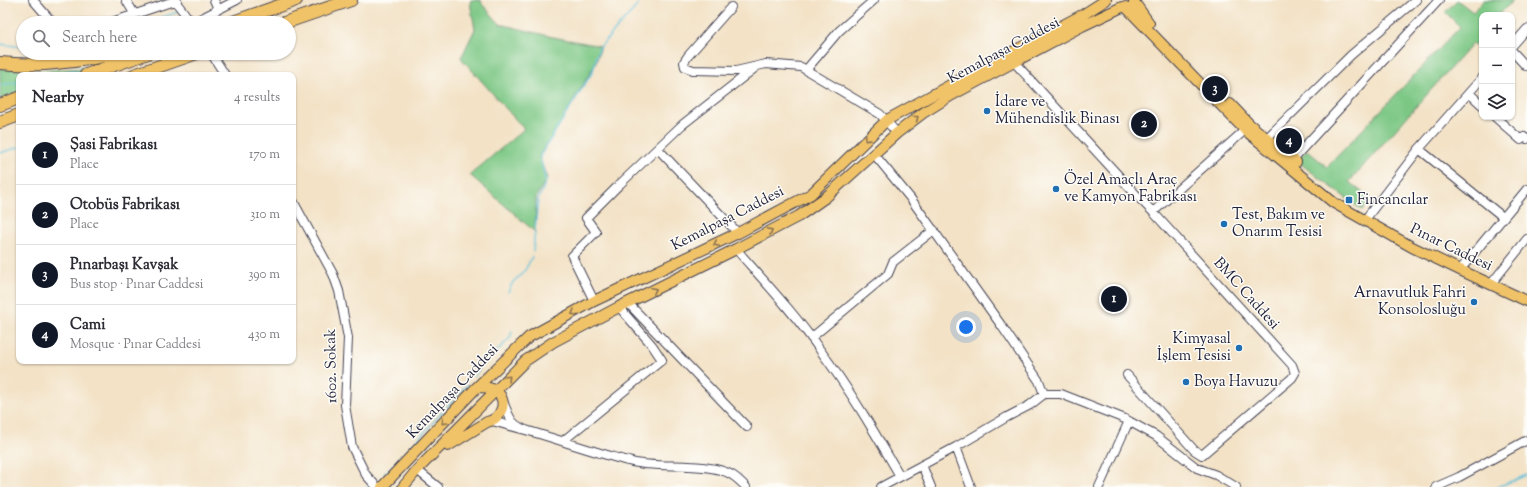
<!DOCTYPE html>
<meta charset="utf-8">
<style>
:root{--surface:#fff;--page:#f7f7f7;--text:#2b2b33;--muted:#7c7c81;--line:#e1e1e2;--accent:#111827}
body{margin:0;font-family:"Sorts Mill Goudy",serif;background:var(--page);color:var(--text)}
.controls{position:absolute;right:12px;top:12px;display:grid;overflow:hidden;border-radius:8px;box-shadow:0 1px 3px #0004}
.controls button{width:36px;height:36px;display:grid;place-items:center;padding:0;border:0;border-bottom:1px solid var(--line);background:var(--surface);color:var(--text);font:20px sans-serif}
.you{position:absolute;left:966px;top:327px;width:14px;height:14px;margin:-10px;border:3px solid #fff;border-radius:50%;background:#1a73e8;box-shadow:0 0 0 6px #1a73e833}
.badge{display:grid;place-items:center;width:26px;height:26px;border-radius:50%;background:var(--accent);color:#fff;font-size:13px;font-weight:700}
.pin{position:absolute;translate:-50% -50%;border:2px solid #fff;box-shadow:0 1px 4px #0006}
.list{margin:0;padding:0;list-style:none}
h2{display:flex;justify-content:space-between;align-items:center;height:52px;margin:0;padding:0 16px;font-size:17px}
h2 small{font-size:13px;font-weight:400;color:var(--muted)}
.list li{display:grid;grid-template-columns:26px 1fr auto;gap:12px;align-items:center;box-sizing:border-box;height:60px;padding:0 16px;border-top:1px solid var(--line)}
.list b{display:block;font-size:15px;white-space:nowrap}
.list p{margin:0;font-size:13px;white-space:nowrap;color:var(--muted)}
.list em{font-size:13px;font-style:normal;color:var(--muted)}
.icon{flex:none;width:22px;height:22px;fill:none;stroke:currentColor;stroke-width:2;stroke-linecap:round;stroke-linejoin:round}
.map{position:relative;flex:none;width:1527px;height:487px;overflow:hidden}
.search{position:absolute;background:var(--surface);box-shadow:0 1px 3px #0004;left:16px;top:16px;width:280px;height:44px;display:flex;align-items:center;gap:10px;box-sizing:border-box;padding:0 14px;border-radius:22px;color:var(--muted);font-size:15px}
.panel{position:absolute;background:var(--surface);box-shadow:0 1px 3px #0004;left:16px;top:72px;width:280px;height:292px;border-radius:8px}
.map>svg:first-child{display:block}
.green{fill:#7cc784;stroke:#4f7460}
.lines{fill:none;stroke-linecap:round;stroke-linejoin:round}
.stream{stroke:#5ec0dc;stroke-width:1.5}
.minor-casing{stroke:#413f50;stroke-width:10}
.major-casing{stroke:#413f50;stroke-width:12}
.highway-casing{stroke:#413f50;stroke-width:14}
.minor{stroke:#fff;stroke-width:8}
.major{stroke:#f1c369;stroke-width:10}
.highway{stroke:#f1c369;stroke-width:12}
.oneway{stroke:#8a7252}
.poi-dot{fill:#1f6fb2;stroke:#fdfcf7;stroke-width:1.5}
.labels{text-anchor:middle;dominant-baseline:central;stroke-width:3;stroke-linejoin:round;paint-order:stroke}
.street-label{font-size:15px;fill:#22223b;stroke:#fdfcf7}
.poi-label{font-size:15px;fill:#22223b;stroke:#fdfcf7;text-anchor:start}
</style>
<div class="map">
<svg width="1527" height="487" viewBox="0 0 1527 487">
<rect width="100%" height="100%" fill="#fdfcf7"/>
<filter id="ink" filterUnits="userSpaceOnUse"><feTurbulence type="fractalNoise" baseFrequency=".025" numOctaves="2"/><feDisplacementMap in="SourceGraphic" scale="8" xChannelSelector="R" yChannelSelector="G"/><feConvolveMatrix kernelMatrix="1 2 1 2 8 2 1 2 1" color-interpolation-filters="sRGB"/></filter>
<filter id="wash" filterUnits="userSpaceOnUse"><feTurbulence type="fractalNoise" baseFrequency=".012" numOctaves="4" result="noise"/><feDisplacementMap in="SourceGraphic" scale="16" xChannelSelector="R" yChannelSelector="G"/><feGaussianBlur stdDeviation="0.9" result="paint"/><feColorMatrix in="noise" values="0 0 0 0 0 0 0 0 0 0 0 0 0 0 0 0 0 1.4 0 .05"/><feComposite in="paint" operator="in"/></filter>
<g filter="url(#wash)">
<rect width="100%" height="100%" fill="#f3e2c6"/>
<path class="green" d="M471,0H481L482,4L500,24L553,37L601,46L596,63L555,132L539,156L547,178L536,197L535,232L470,175L524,129L461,58L475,29L470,3Z
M1457,0L1473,12L1484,0H1513L1499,15H1482V51L1472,44L1349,182L1371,199L1362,210L1297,161L1307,150L1327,167L1460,27L1445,12Z
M0,68L31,71L87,68L68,75H19V92L0,99Z"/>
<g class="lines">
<path class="stream" d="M144,23L178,12
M0,44L23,47
M54,75L86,67
M0,85L19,82
M0,153L19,147
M533,251L538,199L546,182L540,156L593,71L599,48L637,6L641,0
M508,292L513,282L524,272L532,257
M494,354L510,338L512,331
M474,377L482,364L486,360
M384,474L399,460L467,385
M367,487L370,485
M1497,487L1527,475"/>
</g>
</g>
<g filter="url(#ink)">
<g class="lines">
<defs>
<path id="minor" d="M33,0L53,23
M126,0L135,15
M214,0L218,9
M175,1L192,23
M731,7L688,56L684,62L685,67L693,70L736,71L766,64L801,67L880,114L897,133
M109,23L177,0
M192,23L237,0
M1512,46L1527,29
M1512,51L1526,66
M211,53L225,75
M1014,62L1140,199L1153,212L1292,365L1295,373L1292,378L1202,455L1194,450L1127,375
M806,70L839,31L874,0
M1469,93L1482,105
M1495,117L1521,140L1524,137L1527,139
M1267,138L1351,55L1416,0
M658,149L738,233
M1419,149L1503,217
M874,154L911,199L1001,325L1039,381L1044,394
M1292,160L1439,0
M293,201L333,274L339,291L348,338L345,405L352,447L366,475L377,487
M1153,212L1245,130
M1364,221L1419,149L1482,78
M736,249C765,282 795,314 820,350C850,390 875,433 900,476
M1460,270L1527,189
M1491,284L1527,239
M594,301L572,256L596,232L586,218L620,184L682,125L756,67
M628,303L747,427
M811,338L888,274L893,262L934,230
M492,421L529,431C510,425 510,418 503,401
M529,431C563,441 597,453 632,462C659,469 710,461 732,475C737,478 742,483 746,487
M563,441L662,360L652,345L619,307
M956,447L971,487
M922,465L931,487
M417,470L438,487
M881,487L956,447L1007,417L1030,405L1044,394H1061L1125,419L1156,436L1197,468L1216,475L1236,487
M1099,487L1129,421
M1436,487L1459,477L1527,440"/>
<path id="major" d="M1134,2L1149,23
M1126,7L1245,130L1334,203L1412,247L1460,270L1527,301
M1230,104L1249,124L1296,162
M448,446L487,422C501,419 509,401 496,391C491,387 483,387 477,387
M382,487L477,387L529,337L594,301L738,233L811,194L887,120L954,83L1084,14L1106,0
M403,487L417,470L525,361L553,342L619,307L736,249L799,216L826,197L897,133L923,113L952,95L1082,26L1122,7"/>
<path id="highway" d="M230,23L296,0
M284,23L351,0
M0,63C39,67 80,62 118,53
M86,75L148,53
M134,75L197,53
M0,105L19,98
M0,122L19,115"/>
</defs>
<use href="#minor" class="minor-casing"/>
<use href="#major" class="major-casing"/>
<use href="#highway" class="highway-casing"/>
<use href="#minor" class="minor"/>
<use href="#major" class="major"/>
<use href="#highway" class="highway"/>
</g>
<defs><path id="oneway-chevron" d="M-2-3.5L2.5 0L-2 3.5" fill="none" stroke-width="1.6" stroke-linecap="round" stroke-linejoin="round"/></defs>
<g class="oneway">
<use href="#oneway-chevron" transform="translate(916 118) rotate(-38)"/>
<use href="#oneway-chevron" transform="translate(867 139) rotate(136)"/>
<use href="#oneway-chevron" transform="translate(770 231) rotate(-28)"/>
<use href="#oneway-chevron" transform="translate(716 244) rotate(155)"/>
<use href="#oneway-chevron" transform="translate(654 290) rotate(-26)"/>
<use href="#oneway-chevron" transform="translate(574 313) rotate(151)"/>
<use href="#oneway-chevron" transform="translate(508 378) rotate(-45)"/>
<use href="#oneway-chevron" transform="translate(444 422) rotate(134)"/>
</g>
</g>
<g class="poi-dot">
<circle cx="987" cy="111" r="4"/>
<circle cx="1056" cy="189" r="4"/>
<rect x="1345" y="196" width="8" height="8" rx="2"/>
<circle cx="1224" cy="224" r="4"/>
<circle cx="1474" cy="302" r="4"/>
<circle cx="1239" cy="348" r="4"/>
<circle cx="1186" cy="382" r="4"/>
</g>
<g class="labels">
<g class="street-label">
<text transform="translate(1004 51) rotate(-28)">Kemalpaşa Caddesi</text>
<text transform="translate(728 219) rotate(-27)">Kemalpaşa Caddesi</text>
<text transform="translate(1451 248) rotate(26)">Pınar Caddesi</text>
<text transform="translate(1246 294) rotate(48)">BMC Caddesi</text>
<text transform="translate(332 366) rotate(-91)">1602. Sokak</text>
<text transform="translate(453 392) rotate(-46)">Kemalpaşa Caddesi</text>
</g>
<g class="poi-label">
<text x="995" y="102">İdare ve<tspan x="995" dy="17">Mühendislik Binası</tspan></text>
<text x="1064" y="180">Özel Amaçlı Araç<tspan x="1064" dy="17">ve Kamyon Fabrikası</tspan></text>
<text x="1357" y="200">Fincancılar</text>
<text x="1232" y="215">Test, Bakım ve<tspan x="1232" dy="17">Onarım Tesisi</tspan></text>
<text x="1466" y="293" text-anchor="end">Arnavutluk Fahri<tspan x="1466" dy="17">Konsolosluğu</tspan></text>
<text x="1231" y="339" text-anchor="end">Kimyasal<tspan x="1231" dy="17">İşlem Tesisi</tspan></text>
<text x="1194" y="382">Boya Havuzu</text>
</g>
</g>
</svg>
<div class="controls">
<button>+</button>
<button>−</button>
<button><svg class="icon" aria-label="layers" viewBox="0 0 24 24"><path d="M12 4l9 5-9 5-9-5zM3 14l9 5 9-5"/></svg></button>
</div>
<div class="you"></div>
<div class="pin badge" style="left:1114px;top:299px">1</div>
<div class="pin badge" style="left:1144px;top:124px">2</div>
<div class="pin badge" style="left:1215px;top:89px">3</div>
<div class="pin badge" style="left:1289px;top:141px">4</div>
<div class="search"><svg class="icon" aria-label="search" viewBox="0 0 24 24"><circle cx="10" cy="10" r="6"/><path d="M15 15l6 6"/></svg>Search here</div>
<section class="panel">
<h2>Nearby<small>4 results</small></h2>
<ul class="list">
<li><span class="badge">1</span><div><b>Şasi Fabrikası</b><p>Place</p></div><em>170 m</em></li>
<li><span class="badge">2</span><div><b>Otobüs Fabrikası</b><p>Place</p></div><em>310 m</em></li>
<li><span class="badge">3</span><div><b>Pınarbaşı Kavşak</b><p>Bus stop · Pınar Caddesi</p></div><em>390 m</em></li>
<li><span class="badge">4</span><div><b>Cami</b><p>Mosque · Pınar Caddesi</p></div><em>430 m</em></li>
</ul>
</section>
</div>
